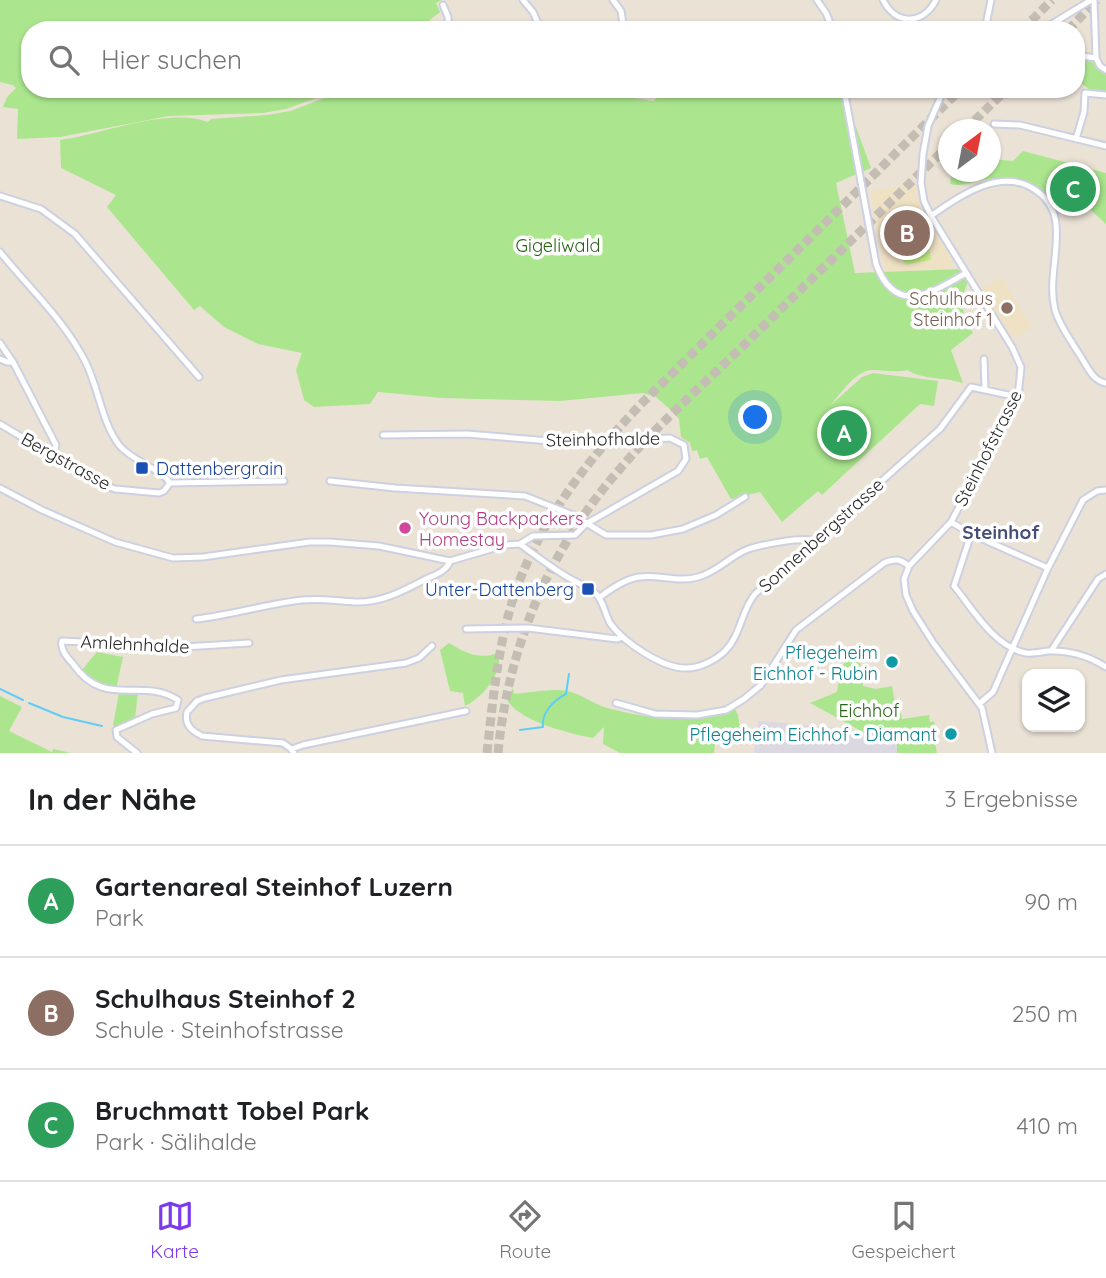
<!DOCTYPE html>
<html lang="de">
<meta charset="utf-8">
<style>
:root{--surface:#fff;--page:#f6f6f6;--text:#202124;--muted:#757577;--line:#e0e0e0;--accent:#7c3aed}
body{margin:0;font-family:Quicksand,sans-serif;background:var(--page);color:var(--text)}
.controls{position:absolute;right:21px;bottom:21px;display:grid;overflow:hidden;border-radius:14px;box-shadow:0 2px 5px #0004}
.controls button{width:63px;height:63px;display:grid;place-items:center;padding:0;border:0;border-bottom:2px solid var(--line);background:var(--surface);color:var(--text);font:35px sans-serif}
.compass{position:absolute;left:938px;top:119px;width:63px;height:63px;border-radius:50%;background:var(--surface);box-shadow:0 2px 5px #0004;rotate:32deg}
.you{position:absolute;left:756px;top:418px;width:24px;height:24px;margin:-18px;border:5px solid #fff;border-radius:50%;background:#1a73e8;box-shadow:0 0 0 10px #1a73e833}
.badge{display:grid;place-items:center;width:46px;height:46px;border-radius:50%;background:var(--accent);color:#fff;font-size:23px;font-weight:700}
.pin{position:absolute;translate:-50% -50%;border:4px solid #fff;box-shadow:0 2px 7px #0006}
.list{margin:0;padding:0;list-style:none}
h2{display:flex;justify-content:space-between;align-items:center;height:91px;margin:0;padding:0 28px;font-size:30px}
h2 small{font-size:23px;font-weight:400;color:var(--muted)}
.list li{display:grid;grid-template-columns:46px 1fr auto;gap:21px;align-items:center;box-sizing:border-box;height:112px;padding:0 28px;border-top:2px solid var(--line)}
.list b{display:block;font-size:26px;white-space:nowrap}
.list p{margin:0;font-size:23px;white-space:nowrap;color:var(--muted)}
.list em{font-size:23px;font-style:normal;color:var(--muted)}
.icon{flex:none;width:38px;height:38px;fill:none;stroke:currentColor;stroke-width:2;stroke-linecap:round;stroke-linejoin:round}
.map{position:relative;flex:none;width:1106px;height:753px;overflow:hidden}
.search{position:absolute;background:var(--surface);box-shadow:0 2px 5px #0004;left:21px;right:21px;top:21px;height:77px;display:flex;align-items:center;gap:18px;box-sizing:border-box;padding:0 24px;border-radius:28px;color:var(--muted);font-size:26px}
.sheet{height:427px;background:var(--surface)}
nav{display:flex;justify-content:space-around;align-items:center;box-sizing:border-box;height:98px;border-top:2px solid var(--line);background:var(--surface);font-size:19px;color:var(--muted)}
nav a{display:grid;justify-items:center;gap:4px}
nav .on{color:var(--accent)}
.map>svg:first-child{display:block}
.industrial{fill:#dbd8e2}
.education{fill:#efe1c3}
.green{fill:#abe68e}
.pitch{fill:#c3ef88}
.lines{fill:none;stroke-linecap:round;stroke-linejoin:round}
.stream{stroke:#60cdf6;stroke-width:2}
.motorway-tunnel{stroke:#c4bdb3;stroke-width:9;stroke-dasharray:9 4.5;stroke-linecap:butt}
.minor-casing{stroke:#ccd0e1;stroke-width:9}
.minor{stroke:#fff;stroke-width:5}
.minor-bridge-casing{stroke:#ccd0e1;stroke-width:9;stroke-linecap:butt}
.minor-bridge{stroke:#fff;stroke-width:5}
.education-dot{fill:#8d6e63;stroke:#fff;stroke-width:2.5}
.transit-dot{fill:#1a4fb4;stroke:#fff;stroke-width:2.5}
.hotel-dot{fill:#d1479c;stroke:#fff;stroke-width:2.5}
.culture-dot{fill:#0f9aa8;stroke:#fff;stroke-width:2.5}
.labels{text-anchor:middle;dominant-baseline:central;stroke-width:7;stroke-linejoin:round;paint-order:stroke}
.park-label{font-size:18px;fill:#246614;stroke:#fff}
.education-label{font-size:18px;fill:#785e54;stroke:#fff;text-anchor:end}
.street-label{font-size:18px;fill:#272727;stroke:#fff}
.transit-label{font-size:18px;fill:#164399;stroke:#fff;text-anchor:start}
.hotel-label{font-size:18px;fill:#b23c85;stroke:#fff;text-anchor:start}
.culture-label{font-size:18px;fill:#0d838f;stroke:#fff;text-anchor:end}
.neighbourhood-label{font-size:19px;font-weight:bold;fill:#454e79;stroke:#fff}
</style>
<div class="map">
<svg width="1106" height="753" viewBox="0 0 1106 753">
<rect width="100%" height="100%" fill="#ebe2d6"/>
<path class="industrial" d="M758,721L839,728L897,738V753H754Z"/>
<path class="education" d="M916,184L920,207L952,260V269L885,272L870,191Z
M1001,277L1032,327L1013,339L982,289Z"/>
<path class="green" d="M0,0H442L436,3L440,12L426,23L425,30H30V89H341L286,109L263,113L169,116L60,137L17,139L18,109L3,107L7,97L16,88L13,85L0,82Z
M1085,58L1093,60L1095,67L1106,74V91L1089,89L1082,84Z
M349,89H413L420,92L425,89H607L615,95L653,101L670,89H842L871,168L836,183L855,273L962,269L968,282C958,302 963,315 973,333L951,350L963,383C945,377 924,380 907,370C895,373 885,370 873,370C857,369 840,394 831,405L862,377L873,373L938,381L934,406L920,404L822,495L818,491L782,522L760,492L731,499L707,457L700,459L697,450L692,451L690,443L681,437L679,419L672,411L656,397L643,393L560,401L442,398L378,392L370,404L314,407L304,400L296,370L302,353L258,344L224,327L200,306L194,310L107,207L116,195L61,168L60,140C103,134 168,107 208,122L211,119L267,115L290,111Z
M1023,151L1106,173V224L1086,206L1061,192L1051,199C1030,179 1012,175 983,180C971,182 963,187 950,184L952,172H990L991,159L1013,161Z
M449,643C465,653 479,660 498,653C504,673 482,698 465,706L463,693L450,691L440,650Z
M850,645L858,646L863,686L876,689L892,686L897,713H901L902,719L929,715L930,722L934,721L938,742L935,743L937,753H897V738L863,732L810,703L837,692L839,679Z
M97,652L123,657L116,689L103,687L80,672Z
M513,688L514,694C530,693 551,688 567,691C582,694 593,704 607,708C648,719 694,724 734,707L738,715L740,730L727,736L716,734L714,753H620L603,744L604,727L593,738C568,733 521,722 507,700Z
M138,692L135,718L115,727L113,725L119,693Z
M0,696L22,707L9,731L52,752L53,749L71,753H0Z"/>
<path class="pitch" d="M925,221L931,260L905,265L898,225Z"/>
<g class="lines">
<path class="stream" d="M0,689L23,700
M29,703L63,717L102,726
M520,730L543,727C541,713 554,700 566,694L569,674"/>
<path class="motorway-tunnel" d="M1022,30L1052,0
M1068,30L1097,0
M965,130L1007,89
M487,753C493,699 498,642 516,590C542,518 588,460 640,405L961,89
M498,753C508,647 549,550 619,470C658,424 704,384 747,342C814,277 881,211 948,146"/>
<defs>
<path id="minor" d="M523,0L533,12L541,30
M613,0L621,11L624,30
M817,0L826,13L833,30
M883,0C896,26 923,25 936,0
M1094,0L1096,58L1100,66L1106,70
M443,5L448,17L449,30
M985,30L991,0
M1042,30L1091,0
M1076,55L1096,58
M844,89L876,264C896,317 931,293 966,273
M994,124L1020,125L1106,146
M1076,139L1084,112L1085,93L1106,95
M923,154L928,126L944,89
M921,183L924,201L931,216L1012,347L1021,367L1018,397L951,522L909,566L904,579L906,595L913,611L934,644L982,708L992,753
M0,196L41,209L75,234L199,377
M931,216C960,195 1004,165 1038,192C1048,199 1055,211 1056,224C1059,252 1048,282 1055,310C1060,327 1072,342 1081,357C1088,368 1093,381 1106,383
M0,252C29,288 64,320 85,361C99,388 101,421 119,445C133,462 160,468 170,483
M0,343L13,362L56,445L53,456
M0,359L7,362H13
M984,359L985,390
M0,424L98,483L115,489L159,493L164,491L170,483
M383,435L467,434L574,443L670,438L684,445L686,459L678,471L586,524L575,535L533,536L520,544
M330,481L395,488L525,496L573,515L606,535H651L683,529L716,515L745,497
M170,483L284,481
M0,488L42,510L115,542L173,558L203,557L310,542H330L379,546L450,561L505,545L520,544
M951,522L971,534L1048,568
M971,534L954,586C973,609 994,647 1026,653C1033,654 1041,652 1048,651C1069,650 1089,656 1106,667
M520,544C536,556 552,568 569,578C578,583 588,587 596,594C603,600 605,614 610,623C623,642 663,669 687,668C700,668 716,660 725,651C741,635 741,611 755,594L940,429L971,387L1018,397
M600,597C611,589 625,579 639,577C659,574 678,583 698,577C717,572 729,557 746,550C759,545 804,536 816,541
M196,619C232,615 266,604 302,600C320,598 337,601 355,602C381,603 403,591 426,579C435,575 447,571 450,561
M466,629L528,628L617,639L623,637
M1051,651L1098,579L1106,574
M616,703L655,714L697,715L726,710L744,699L761,685L796,630L884,563C895,558 900,559 909,566
M979,704L993,692L1048,568L1083,500L1097,491L1106,490
M292,749L303,745L466,711
M137,753L117,737L116,730L152,714L176,708L178,700C140,676 105,710 73,664C67,657 60,650 62,641L184,647L249,643
M294,753L290,748L283,743L202,736C192,731 184,725 187,712L197,701L205,698L281,680L406,663L419,658L432,646"/>
</defs>
<use href="#minor" class="minor-casing"/>
<use href="#minor" class="minor"/>
<defs>
<path id="minor-bridge" d="M921,183L923,154"/>
</defs>
<use href="#minor-bridge" class="minor-bridge-casing"/>
<use href="#minor-bridge" class="minor-bridge"/>
</g>
<circle class="education-dot" cx="1007" cy="308" r="7"/>
<g class="transit-dot">
<rect x="135" y="461" width="14" height="14" rx="3.5"/>
<rect x="581" y="582" width="14" height="14" rx="3.5"/>
</g>
<circle class="hotel-dot" cx="405" cy="528" r="7"/>
<g class="culture-dot">
<circle cx="892" cy="662" r="7"/>
<circle cx="951" cy="734" r="7"/>
</g>
<g class="labels">
<g class="park-label">
<text x="558" y="245">Gigeliwald</text>
<text x="869" y="710">Eichhof</text>
</g>
<g class="education-label">
<text x="993" y="298">Schulhaus<tspan x="993" dy="21">Steinhof 1</tspan></text>
</g>
<g class="street-label">
<text transform="translate(603 439) rotate(-1)">Steinhofhalde</text>
<text transform="translate(988 448) rotate(-63)">Steinhofstrasse</text>
<text transform="translate(66 461) rotate(29)">Bergstrasse</text>
<text transform="translate(821 535) rotate(-42)">Sonnenbergstrasse</text>
<text transform="translate(135 644) rotate(3)">Amlehnhalde</text>
</g>
<g class="transit-label">
<text x="156" y="468">Dattenbergrain</text>
<text x="574" y="589" text-anchor="end">Unter-Dattenberg</text>
</g>
<g class="hotel-label">
<text x="419" y="518">Young Backpackers<tspan x="419" dy="21">Homestay</tspan></text>
</g>
<g class="culture-label">
<text x="878" y="652">Pflegeheim<tspan x="878" dy="21">Eichhof - Rubin</tspan></text>
<text x="937" y="734">Pflegeheim Eichhof - Diamant</text>
</g>
<g class="neighbourhood-label">
<text x="1001" y="532">Steinhof</text>
</g>
</g>
</svg>
<div class="controls">
<button><svg class="icon" aria-label="layers" viewBox="0 0 24 24"><path d="M12 4l9 5-9 5-9-5zM3 14l9 5 9-5"/></svg></button>
</div>
<svg class="compass" viewBox="-18 -18 36 36"><path d="M0-13l5 13h-10z" fill="#e53935"/><path d="M0 13l5-13h-10z" fill="#757577"/></svg>
<div class="you"></div>
<div class="pin badge" style="left:844px;top:433px;background:#2e9e5b">A</div>
<div class="pin badge" style="left:907px;top:233px;background:#8d6e63">B</div>
<div class="pin badge" style="left:1073px;top:189px;background:#2e9e5b">C</div>
<div class="search"><svg class="icon" aria-label="search" viewBox="0 0 24 24"><circle cx="10" cy="10" r="6"/><path d="M15 15l6 6"/></svg>Hier suchen</div>
</div>
<section class="sheet">
<h2>In der Nähe<small>3 Ergebnisse</small></h2>
<ul class="list">
<li><span class="badge" style="background:#2e9e5b">A</span><div><b>Gartenareal Steinhof Luzern</b><p>Park</p></div><em>90 m</em></li>
<li><span class="badge" style="background:#8d6e63">B</span><div><b>Schulhaus Steinhof 2</b><p>Schule · Steinhofstrasse</p></div><em>250 m</em></li>
<li><span class="badge" style="background:#2e9e5b">C</span><div><b>Bruchmatt Tobel Park</b><p>Park · Sälihalde</p></div><em>410 m</em></li>
</ul>
</section>
<nav>
<a class="on"><svg class="icon" aria-label="map" viewBox="0 0 24 24"><path d="M3 6l6-2 6 2 6-2v14l-6 2-6-2-6 2zM9 4v14M15 6v14"/></svg>Karte</a>
<a><svg class="icon" aria-label="directions" viewBox="0 0 24 24"><path d="M12 3l9 9-9 9-9-9zM9 14v-3h6M13 9l2 2-2 2"/></svg>Route</a>
<a><svg class="icon" aria-label="saved" viewBox="0 0 24 24"><path d="M7 4h10v16l-5-4-5 4z"/></svg>Gespeichert</a>
</nav>
